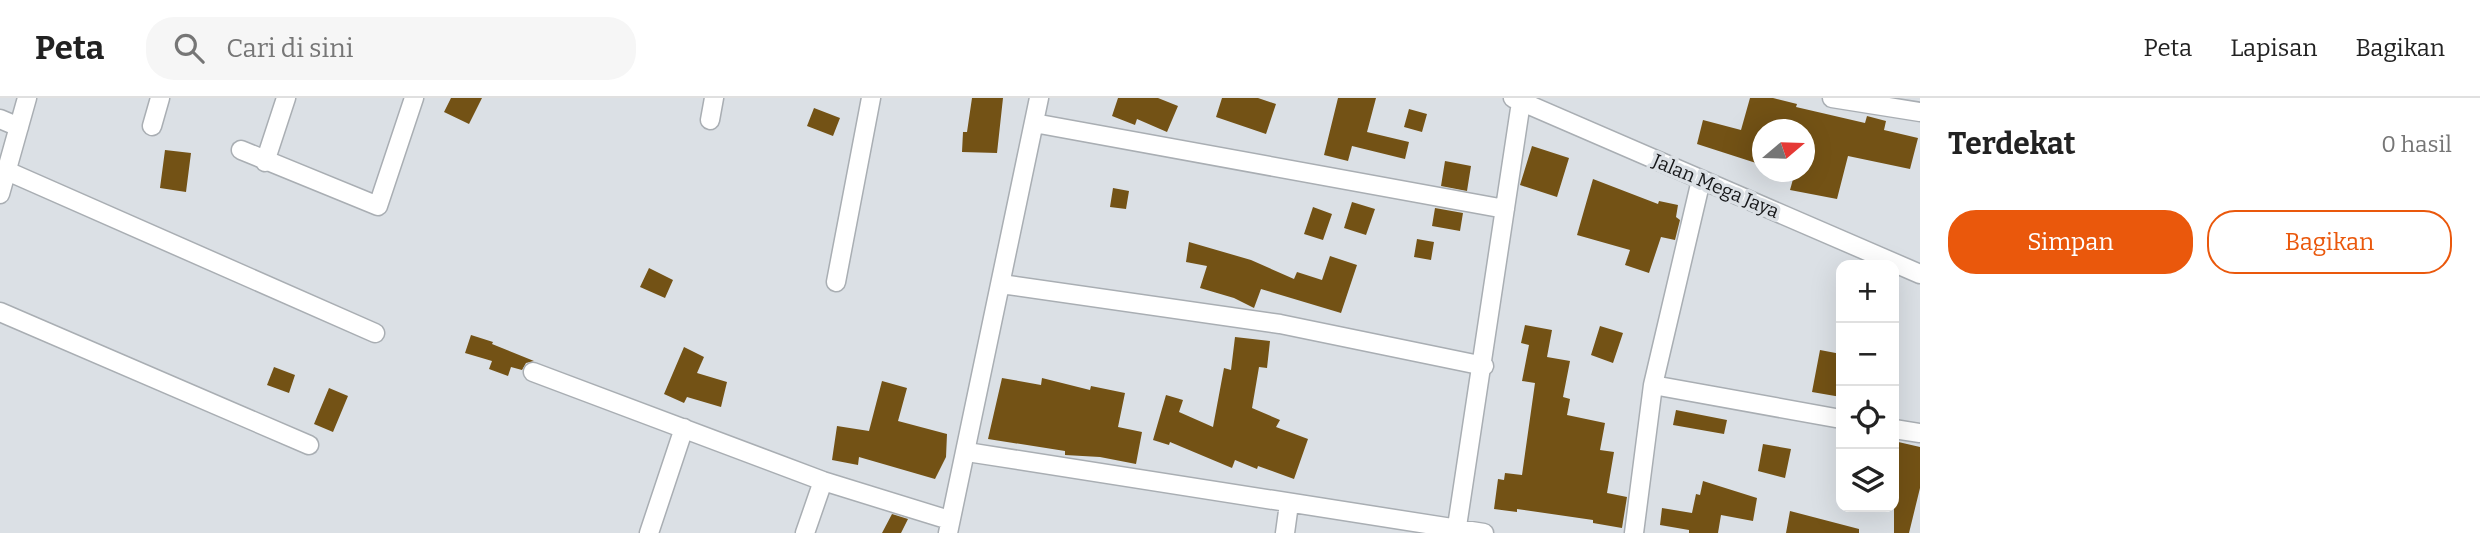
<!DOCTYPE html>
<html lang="id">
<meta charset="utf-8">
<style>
:root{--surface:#fff;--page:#f6f6f6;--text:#222;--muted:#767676;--line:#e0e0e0;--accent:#ea580c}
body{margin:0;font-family:Bitter,serif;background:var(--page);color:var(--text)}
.controls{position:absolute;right:21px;bottom:21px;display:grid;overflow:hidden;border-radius:14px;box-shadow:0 7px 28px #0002}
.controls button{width:63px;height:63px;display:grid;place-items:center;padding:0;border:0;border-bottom:2px solid var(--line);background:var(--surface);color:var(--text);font:35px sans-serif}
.compass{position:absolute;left:1752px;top:21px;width:63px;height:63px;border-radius:50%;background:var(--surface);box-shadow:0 7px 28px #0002;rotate:71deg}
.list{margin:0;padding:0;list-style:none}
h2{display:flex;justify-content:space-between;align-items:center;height:91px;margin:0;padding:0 28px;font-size:30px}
h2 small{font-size:23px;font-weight:400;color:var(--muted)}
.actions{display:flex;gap:14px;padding:21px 28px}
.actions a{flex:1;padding:16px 0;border:2px solid var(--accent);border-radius:28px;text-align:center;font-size:24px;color:var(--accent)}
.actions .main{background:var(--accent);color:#fff}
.icon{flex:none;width:38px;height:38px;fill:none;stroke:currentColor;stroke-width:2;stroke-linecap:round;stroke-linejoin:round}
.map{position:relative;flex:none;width:1920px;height:435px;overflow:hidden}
header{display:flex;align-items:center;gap:42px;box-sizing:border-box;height:98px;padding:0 35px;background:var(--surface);border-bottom:2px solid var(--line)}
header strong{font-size:33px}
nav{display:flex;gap:38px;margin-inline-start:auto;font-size:24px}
.search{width:490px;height:63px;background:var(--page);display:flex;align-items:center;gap:18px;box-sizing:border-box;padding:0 24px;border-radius:28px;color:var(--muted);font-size:26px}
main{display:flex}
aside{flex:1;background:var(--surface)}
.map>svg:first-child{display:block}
.building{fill:#735215}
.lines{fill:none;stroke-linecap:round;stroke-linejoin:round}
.street-casing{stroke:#a9aeb3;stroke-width:21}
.street{stroke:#fff;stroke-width:18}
.labels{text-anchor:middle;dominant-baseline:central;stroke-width:7;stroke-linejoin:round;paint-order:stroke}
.street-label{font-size:19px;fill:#161719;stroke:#dbe0e5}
</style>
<header>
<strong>Peta</strong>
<div class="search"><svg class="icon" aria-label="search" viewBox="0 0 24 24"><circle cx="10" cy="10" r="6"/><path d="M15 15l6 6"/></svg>Cari di sini</div>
<nav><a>Peta</a><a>Lapisan</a><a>Bagikan</a></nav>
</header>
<main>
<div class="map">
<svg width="1920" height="435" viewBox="0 0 1920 435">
<rect width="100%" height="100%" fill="#dbe0e5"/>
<path class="building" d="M451,0H482L469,26L444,14Z
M972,0H1003L997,55L962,54L963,34H967Z
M1118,0H1158L1178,8L1167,34L1137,21L1135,27L1112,18Z
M1222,0H1258L1276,6L1266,36L1216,19Z
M1338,0H1376L1367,34L1409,44L1405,61L1352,48L1348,63L1324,57Z
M1750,0H1773L1797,6L1796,9L1865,25L1867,18L1886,23L1884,32L1918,40L1910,71L1848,58L1837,101L1790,92L1795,74H1804V32H1762L1756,65L1697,46L1703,22L1741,32Z
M814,10L840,20L833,38L807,28Z
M1409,11L1427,16L1422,34L1404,29Z
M1532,48L1569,60L1557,99L1520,87Z
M165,52L191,55L186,94L160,90Z
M1445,63L1471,68L1467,93L1441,88Z
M1593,81L1658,106L1659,103L1678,107L1676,119L1680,122L1675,142L1661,139L1649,175L1625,167L1630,152L1577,137Z
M1113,90L1129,93L1126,111L1110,109Z
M1352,104L1375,111L1366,137L1344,130Z
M1313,109L1332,116L1323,142L1304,136Z
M1435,110L1463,115L1460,133L1432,128Z
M1417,141L1434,144L1431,162L1414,159Z
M1189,144L1251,162L1294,181L1297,174L1322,182L1330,158L1357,167L1341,215L1261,191L1254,210L1234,200L1200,190L1207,168L1186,164Z
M649,170L673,182L665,200L640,189Z
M1525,227L1552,232L1547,259L1570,263L1563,299L1570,301L1567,317L1605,325L1600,352L1614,354L1607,395L1627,399L1622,430L1593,425V422L1517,411V414L1494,411L1498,381L1504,382L1505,375L1522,377L1535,285L1522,283L1529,247L1521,245Z
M1600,228L1623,235L1613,265L1591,257Z
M471,237L493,244L492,246L534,263L526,265L522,272L511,269L508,278L489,271L492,263L465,255Z
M1235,239L1270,243L1267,270L1259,269L1252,310L1280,322L1276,329L1308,341L1294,381L1258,368L1257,371L1235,362L1232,370L1170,344L1169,347L1153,342L1166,297L1183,302L1179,314L1213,329L1224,270L1231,272Z
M684,249L704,259L697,275L727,284L721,309L687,299L684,305L664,296Z
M1820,252L1841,256V299L1812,294Z
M274,269L295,277L289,295L267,287Z
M1002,280L1041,287L1042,280L1090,292L1091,288L1125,295L1118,329L1142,334L1136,366L1100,359L1065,357V353L988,341Z
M882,283L907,290L898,323L947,336L946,359L935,381L859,359L858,367L832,362L837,328L869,333Z
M329,290L348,298L333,334L314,326Z
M1676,312L1727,322L1724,336L1673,327Z
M1894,343L1920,349V390L1909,435H1894Z
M1763,346L1791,351L1785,380L1758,373Z
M1703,383L1757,400L1753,423L1721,417L1718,435H1689V432L1660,427L1662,410L1692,415L1696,396L1700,397Z
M1790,413L1859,431V435H1786Z
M892,416L908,421L901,435H882Z"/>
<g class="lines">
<defs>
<path id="street" d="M1513,0L1920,176
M1832,0L1920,14
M0,21L19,29
M710,22L714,0
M1034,25L1505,111
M152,28L160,0
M241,52L378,108L414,0
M265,64L286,0
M7,73L375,235
M0,96L27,0
M836,184L871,0
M1001,186L1280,226L1484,268
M0,214L309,347
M533,274L823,383L949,422
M1653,287L1841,321
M1894,331L1920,335
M967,354L1484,435
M649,435L684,330
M805,435L823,383
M948,435L1039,0
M1285,435L1289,406
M1456,435L1521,4
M1634,435L1653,287L1701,82"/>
</defs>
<use href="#street" class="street-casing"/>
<use href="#street" class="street"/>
</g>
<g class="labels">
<g class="street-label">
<text transform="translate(1716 88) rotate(23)">Jalan Mega Jaya</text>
</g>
</g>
</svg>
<div class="controls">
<button>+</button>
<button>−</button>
<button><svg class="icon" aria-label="locate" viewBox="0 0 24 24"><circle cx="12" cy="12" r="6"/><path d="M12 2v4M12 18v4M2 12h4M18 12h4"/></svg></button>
<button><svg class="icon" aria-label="layers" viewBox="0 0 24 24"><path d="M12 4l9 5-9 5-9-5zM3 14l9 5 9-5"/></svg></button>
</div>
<svg class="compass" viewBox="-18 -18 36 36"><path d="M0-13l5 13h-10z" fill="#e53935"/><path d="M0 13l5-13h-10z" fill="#767676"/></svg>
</div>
<aside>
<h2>Terdekat<small>0 hasil</small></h2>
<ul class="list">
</ul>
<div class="actions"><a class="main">Simpan</a><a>Bagikan</a></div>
</aside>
</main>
